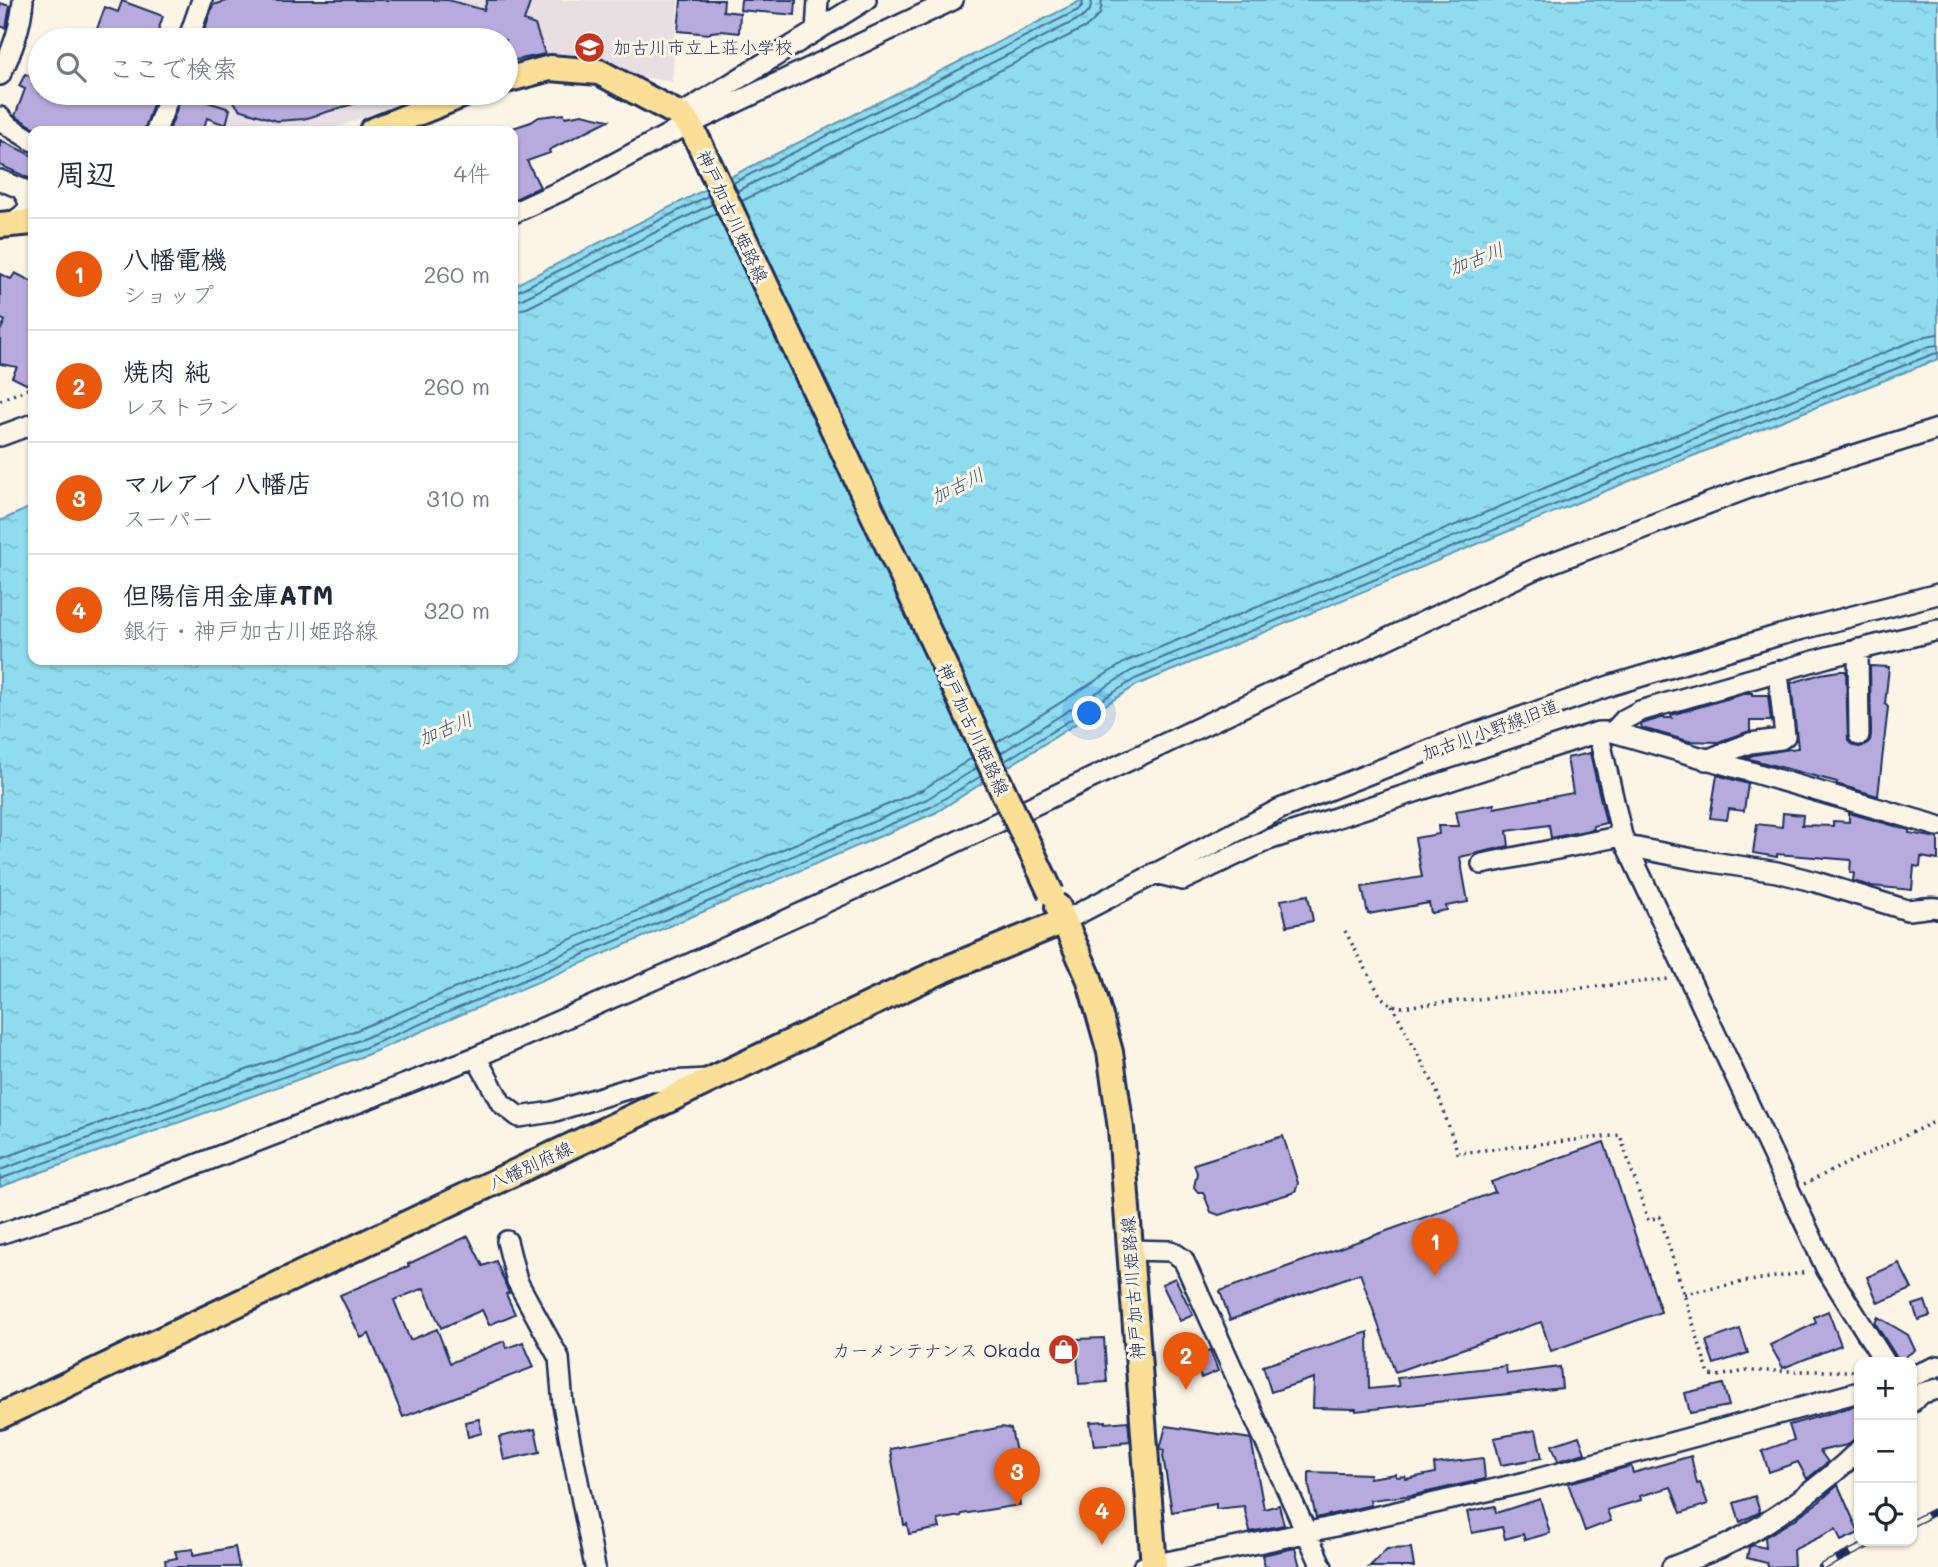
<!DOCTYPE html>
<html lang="ja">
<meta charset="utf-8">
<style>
:root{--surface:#fff;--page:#f2f2f3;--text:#1f2937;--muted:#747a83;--line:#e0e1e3;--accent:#ea580c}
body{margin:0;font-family:Mali,"Klee One",sans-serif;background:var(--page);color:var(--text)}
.controls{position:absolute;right:21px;bottom:21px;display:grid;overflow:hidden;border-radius:14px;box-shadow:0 2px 5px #0004}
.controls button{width:63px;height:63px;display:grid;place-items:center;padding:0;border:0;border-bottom:2px solid var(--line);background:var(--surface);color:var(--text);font:35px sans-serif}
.you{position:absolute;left:1090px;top:714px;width:24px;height:24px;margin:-18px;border:5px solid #fff;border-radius:50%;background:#1a73e8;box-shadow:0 0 0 10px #1a73e833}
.badge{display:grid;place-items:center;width:46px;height:46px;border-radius:50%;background:var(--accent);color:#fff;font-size:23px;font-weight:700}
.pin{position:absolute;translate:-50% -58px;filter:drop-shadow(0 2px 4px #0008)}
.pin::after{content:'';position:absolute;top:37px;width:24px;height:21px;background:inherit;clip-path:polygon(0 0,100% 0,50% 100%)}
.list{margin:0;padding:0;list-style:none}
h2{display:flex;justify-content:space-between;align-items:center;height:91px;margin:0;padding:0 28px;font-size:30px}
h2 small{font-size:23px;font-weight:400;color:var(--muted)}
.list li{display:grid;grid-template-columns:46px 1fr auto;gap:21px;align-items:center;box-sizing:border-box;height:112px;padding:0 28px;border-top:2px solid var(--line)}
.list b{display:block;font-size:26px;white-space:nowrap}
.list p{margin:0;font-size:23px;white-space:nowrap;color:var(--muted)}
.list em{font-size:23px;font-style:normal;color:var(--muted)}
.icon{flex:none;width:38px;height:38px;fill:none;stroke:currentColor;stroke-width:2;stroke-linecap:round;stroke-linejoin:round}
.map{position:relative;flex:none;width:1938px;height:1567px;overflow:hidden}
.search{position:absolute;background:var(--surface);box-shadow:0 2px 5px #0004;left:28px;top:28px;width:490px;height:77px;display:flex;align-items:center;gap:18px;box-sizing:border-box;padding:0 24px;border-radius:38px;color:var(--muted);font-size:26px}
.panel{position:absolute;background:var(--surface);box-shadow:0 2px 5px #0004;left:28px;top:126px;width:490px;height:539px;border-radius:14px}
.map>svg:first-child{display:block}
.built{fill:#e7dfe2}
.water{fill:url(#water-ripples);stroke:#6197b5;stroke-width:2}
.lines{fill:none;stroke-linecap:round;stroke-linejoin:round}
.shore{stroke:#497498;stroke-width:2}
.building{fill:#b6abdc;stroke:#1b2f5e;stroke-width:2}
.minor-casing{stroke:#1b2f5e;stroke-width:24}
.major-casing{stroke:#1b2f5e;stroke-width:30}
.path{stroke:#1b2f5e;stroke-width:3.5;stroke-dasharray:2 5;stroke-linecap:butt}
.minor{stroke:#fcf5e5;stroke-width:19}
.major{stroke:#fbdf96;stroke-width:24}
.rail-casing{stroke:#1b2f5e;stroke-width:8}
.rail{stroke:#fcf5e5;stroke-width:5;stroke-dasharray:16;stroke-linecap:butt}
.major-bridge-casing{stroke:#1b2f5e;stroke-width:30;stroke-linecap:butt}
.major-bridge{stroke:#fbdf96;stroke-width:24}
.labels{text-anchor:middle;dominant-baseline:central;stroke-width:6;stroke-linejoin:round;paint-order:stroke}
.poi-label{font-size:18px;fill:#1b2f5e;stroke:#fcf5e5;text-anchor:start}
.street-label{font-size:18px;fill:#1b2f5e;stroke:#fcf5e5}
.water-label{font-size:19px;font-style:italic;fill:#385a82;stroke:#fcf5e5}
</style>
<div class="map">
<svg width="1938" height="1567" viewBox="0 0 1938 1567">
<defs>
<pattern id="water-ripples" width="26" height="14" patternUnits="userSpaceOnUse" patternTransform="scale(1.75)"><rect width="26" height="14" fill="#8fdcef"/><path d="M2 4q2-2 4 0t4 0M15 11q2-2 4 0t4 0" fill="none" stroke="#7bbdcf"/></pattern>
</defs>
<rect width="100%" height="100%" fill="#fcf5e5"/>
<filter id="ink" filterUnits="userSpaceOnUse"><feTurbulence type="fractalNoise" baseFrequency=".0143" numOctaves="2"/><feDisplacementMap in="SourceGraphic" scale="14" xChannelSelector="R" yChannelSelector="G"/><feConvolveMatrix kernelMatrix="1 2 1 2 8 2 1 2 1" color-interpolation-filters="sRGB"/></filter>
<g filter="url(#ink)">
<path class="built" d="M209,0H678L672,82L643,77L569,54L506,67V40H195Z
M191,93H428L328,131H209L215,99Z"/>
<path class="water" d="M1082,0H1938V359L1632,480L1137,685L935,813L366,1055L0,1187V521L33,506V660H513V286Z"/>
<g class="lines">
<path class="shore" d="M733,183L1078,10L1082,6L1083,0
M737,191L1083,17L1090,10L1092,0
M742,201L1088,26L1100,14L1102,0
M513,292L518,291L708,196
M513,301L522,299L712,204
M513,311L527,308L717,213
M996,743L1127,661L1622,456L1926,336L1938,334
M1001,753L1131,671L1626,465L1930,346L1938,345
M1005,761L1135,679L1629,474L1933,354L1938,353
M0,1159L357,1030L922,790L972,758
M0,1170L360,1040L927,799L977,768
M0,1179L364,1048L931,807L981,776"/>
</g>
<path class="building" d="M230,0H448L484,10L487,0H531L524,21L535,25L545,54L506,62V40H201L213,5Z
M681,0H724L723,11L740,13L739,33L721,31L711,32L710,34L678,31Z
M741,0H796L795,15L740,10Z
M122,1L163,16L155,40H104L94,37L105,7L118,12Z
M0,3L10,6L6,28L0,26Z
M25,74L40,80V93H59L87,102L90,94L110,101L113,93H148L156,95L144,131H40L15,116L25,89L19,86Z
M228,93H379V96L304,119L277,121L239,109Z
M182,94L230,109L226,125L207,118L203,131H169Z
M564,114L565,117L582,114L609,120L549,150L550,153L527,161L540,187L513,200V128L531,122L539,117Z
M0,140L33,156V180L0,165Z
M15,273L33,282V374L28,385L12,377L17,367L0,364V331L5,321L0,318V274L11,279Z
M1870,666L1889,667L1885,704L1888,707L1878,796L1836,784L1837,782L1746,758L1753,755L1798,748L1791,683L1821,674L1839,671H1846L1848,741L1854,746L1860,747L1866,745L1870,740L1871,735Z
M1747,693H1752V695H1768L1771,721H1750V731L1718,742L1688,741L1642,728L1641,724L1661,718H1672L1671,715Z
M1590,753L1606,823L1593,826L1594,829L1551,838L1549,825L1507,831L1509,846L1460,857L1468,902L1446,906L1447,910L1431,913L1429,903L1368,914L1362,887L1422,877L1415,838L1439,834L1438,826H1459L1456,811L1494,804V808L1573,793L1567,758Z
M1717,775L1748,784L1744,811L1729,809L1727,820L1710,818Z
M1783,813L1803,815L1802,825L1833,826V821L1849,822V813L1909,830V833L1938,838V860L1921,857L1920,867L1914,866L1912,890L1871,886L1853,881L1854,873H1850L1851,860L1777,854V857L1753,853L1757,824L1782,827Z
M1308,895L1313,921L1287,926L1281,900Z
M1283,1136L1298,1183L1296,1190L1292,1193L1219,1215L1211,1212L1203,1192H1198L1194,1187L1197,1173L1194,1164Z
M1604,1142L1661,1312L1551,1351L1541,1322L1395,1372L1360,1273L1230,1320L1220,1291L1495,1192L1491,1182Z
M468,1236L483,1266L496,1261L509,1293L506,1294L515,1314L489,1325L482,1310L441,1328L424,1288L394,1300L410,1340L437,1329L450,1363L504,1341L507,1348L523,1342L534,1367L403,1417L369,1334L361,1338L340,1295L409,1266L408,1264Z
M1899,1263L1912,1289L1878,1303L1867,1277Z
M1175,1278L1193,1315L1180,1321L1162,1284Z
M1925,1301L1930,1316L1918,1320L1913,1305Z
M1828,1311L1841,1345L1783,1368L1770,1345L1816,1323L1814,1317Z
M1878,1317L1908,1335L1915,1350L1899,1361L1875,1323Z
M1740,1329L1748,1353L1714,1364L1706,1341Z
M1368,1332L1369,1389L1399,1386L1397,1378L1506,1366L1507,1374L1560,1367L1562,1388L1356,1411V1409L1313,1408L1314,1378L1271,1392L1263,1366Z
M1104,1338L1107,1382L1079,1384L1076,1339Z
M1210,1350L1218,1371L1201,1378L1193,1356Z
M1723,1384L1729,1406L1690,1413L1685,1393Z
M1859,1405V1438H1856L1847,1445L1820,1451L1828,1462L1807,1479L1798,1462L1769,1472L1762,1451L1794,1440L1789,1425Z
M479,1419L482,1433L468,1437L465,1422Z
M1106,1421V1423L1128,1421L1130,1441L1121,1442V1444L1094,1446L1090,1422Z
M1166,1426L1251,1439L1264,1509L1279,1505L1284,1525L1250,1532L1244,1506L1216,1509V1504L1172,1512L1163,1456L1164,1450L1160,1449Z
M1002,1427L1011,1429L1016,1452L1017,1451L1023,1478L1015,1480L1020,1505L962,1514L961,1516L938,1520L940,1528L909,1534L907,1524L904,1525L890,1449Z
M535,1429L540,1452L504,1460L499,1437Z
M1536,1430L1542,1458L1501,1465L1494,1438Z
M1579,1436L1585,1453L1558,1461L1552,1445Z
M1691,1456L1697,1484L1700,1483L1708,1504L1681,1513L1671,1487L1640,1496L1641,1500L1607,1510L1611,1521L1585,1531L1568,1483L1631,1466L1633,1473Z
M1483,1458L1485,1479L1414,1495L1370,1500L1371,1505L1316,1518L1309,1486V1472L1370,1474L1369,1478L1396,1474V1477L1405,1476L1406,1479L1435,1473L1434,1464Z
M1838,1485L1859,1533L1841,1541L1836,1529L1793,1550L1794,1566L1768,1567L1767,1563L1747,1558L1749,1547L1753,1545L1766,1548L1765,1537L1797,1518V1517L1819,1502Z
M1755,1496L1760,1512L1740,1522L1734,1503Z
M1540,1499L1550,1533L1525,1540L1523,1534L1505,1539L1502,1527L1472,1533L1467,1512L1495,1506L1496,1513Z
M235,1547L239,1567H166L165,1560L177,1558L175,1551L193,1549V1555Z
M1295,1548L1300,1567H1265L1262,1555Z
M1411,1548L1414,1567H1369L1387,1549Z"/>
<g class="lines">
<defs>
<path id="minor" d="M816,30L818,0
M188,40L202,0
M0,75C12,52 21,27 23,0
M680,115L866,0
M0,117L7,125L33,141
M156,131L170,93
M0,180L32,193
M513,213L578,183L667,135L953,0
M10,224C28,212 36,207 20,188
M0,436L33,424
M1858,649L1859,735
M1598,732L1622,836L1827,1270L1885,1362
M1613,732L1938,826
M1706,760L1750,743L1781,739L1785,736L1779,682L1775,672
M1627,846L1693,859L1777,872L1816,882L1907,910C1915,910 1933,906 1938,908
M1482,864L1622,836
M1155,873L1183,880L1268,840L1598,732H1613L1625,719L1640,711L1828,657L1938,630
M1064,921L1280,809L1445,744L1612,685L1776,636L1938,594
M476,1057L501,1103L519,1117L552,1112L650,1082L707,1079
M0,1234L141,1186L476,1057L685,966L901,868L1535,569L1749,488L1938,429
M507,1241L517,1281L559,1358L563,1405L595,1567
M1129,1250L1171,1251L1183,1259L1322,1567
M1912,1376L1938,1366
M1912,1402L1922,1393L1938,1389
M1143,1567L1305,1533L1526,1482L1859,1392
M1672,1567C1689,1560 1706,1554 1722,1547C1769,1525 1822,1486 1859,1450"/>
<path id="major" d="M506,80L550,68L599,72L680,115L690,125L700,145
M372,131L467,93
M0,225L33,222
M1058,907L1089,978L1110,1052L1121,1129L1154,1567
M0,1416L941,971L1064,921"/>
</defs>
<use href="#minor" class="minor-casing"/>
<use href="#major" class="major-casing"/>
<path class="path" d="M0,400L33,387
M1345,931L1381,997L1392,1005L1401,1007L1669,979
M1392,1005L1436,1089L1458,1153L1620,1135L1648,1220L1660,1217L1709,1375L1717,1376L1747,1371H1859
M1804,1184L1938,1120
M1684,1294L1743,1282L1808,1272"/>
<use href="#minor" class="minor"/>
<use href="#major" class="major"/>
<defs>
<path id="rail" d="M1912,1523L1938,1510
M1822,1567L1875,1541"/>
</defs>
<use href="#rail" class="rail-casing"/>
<use href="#rail" class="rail"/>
<defs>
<path id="major-bridge" d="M700,145L1051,893"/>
</defs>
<use href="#major-bridge" class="major-bridge-casing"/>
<use href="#major-bridge" class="major-bridge"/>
</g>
</g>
<defs>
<symbol id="school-disc" viewBox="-11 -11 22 22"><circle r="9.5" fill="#c8321e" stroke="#fcf5e5"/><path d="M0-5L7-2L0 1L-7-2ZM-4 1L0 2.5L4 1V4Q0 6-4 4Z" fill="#fff"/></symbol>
<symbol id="shop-disc" viewBox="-11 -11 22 22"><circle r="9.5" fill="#c8321e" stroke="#fcf5e5"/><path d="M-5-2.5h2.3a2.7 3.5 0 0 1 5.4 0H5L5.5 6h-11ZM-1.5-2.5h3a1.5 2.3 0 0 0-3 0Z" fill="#fff"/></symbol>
</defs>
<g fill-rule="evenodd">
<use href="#school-disc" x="572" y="30" width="35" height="35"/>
<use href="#shop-disc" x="1046" y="1332" width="35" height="35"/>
</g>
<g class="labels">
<g class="poi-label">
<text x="613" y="47">加古川市立上荘小学校</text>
<text x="1041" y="1350" text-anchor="end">カーメンテナンス Okada</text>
</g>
<g class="street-label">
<text transform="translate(733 216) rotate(65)">神戸加古川姫路線</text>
<text transform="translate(974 729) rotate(65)">神戸加古川姫路線</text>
<text transform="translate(1490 729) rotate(-20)">加古川小野線旧道</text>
<text transform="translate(530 1165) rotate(-25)">八幡別府線</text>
<text transform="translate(1132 1288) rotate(-94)">神戸加古川姫路線</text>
</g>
<g class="water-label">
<text transform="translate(1476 258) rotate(-21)">加古川</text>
<text transform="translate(957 485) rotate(-26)">加古川</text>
<text transform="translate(445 728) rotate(-23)">加古川</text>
</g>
</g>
</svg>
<div class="controls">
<button>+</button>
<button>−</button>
<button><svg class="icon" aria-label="locate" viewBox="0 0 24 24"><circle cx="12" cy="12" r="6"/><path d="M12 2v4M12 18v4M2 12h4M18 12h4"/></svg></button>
</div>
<div class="you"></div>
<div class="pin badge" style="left:1435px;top:1276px">1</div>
<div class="pin badge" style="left:1186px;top:1390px">2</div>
<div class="pin badge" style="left:1017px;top:1506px">3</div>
<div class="pin badge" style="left:1102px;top:1545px">4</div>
<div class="search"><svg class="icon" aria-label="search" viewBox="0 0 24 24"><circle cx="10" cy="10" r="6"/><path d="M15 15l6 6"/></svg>ここで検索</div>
<section class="panel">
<h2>周辺<small>4件</small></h2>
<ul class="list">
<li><span class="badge">1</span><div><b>八幡電機</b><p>ショップ</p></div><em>260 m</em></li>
<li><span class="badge">2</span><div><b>焼肉 純</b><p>レストラン</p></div><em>260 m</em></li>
<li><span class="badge">3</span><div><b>マルアイ 八幡店</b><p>スーパー</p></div><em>310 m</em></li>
<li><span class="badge">4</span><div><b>但陽信用金庫ATM</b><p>銀行 · 神戸加古川姫路線</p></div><em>320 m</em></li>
</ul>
</section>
</div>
